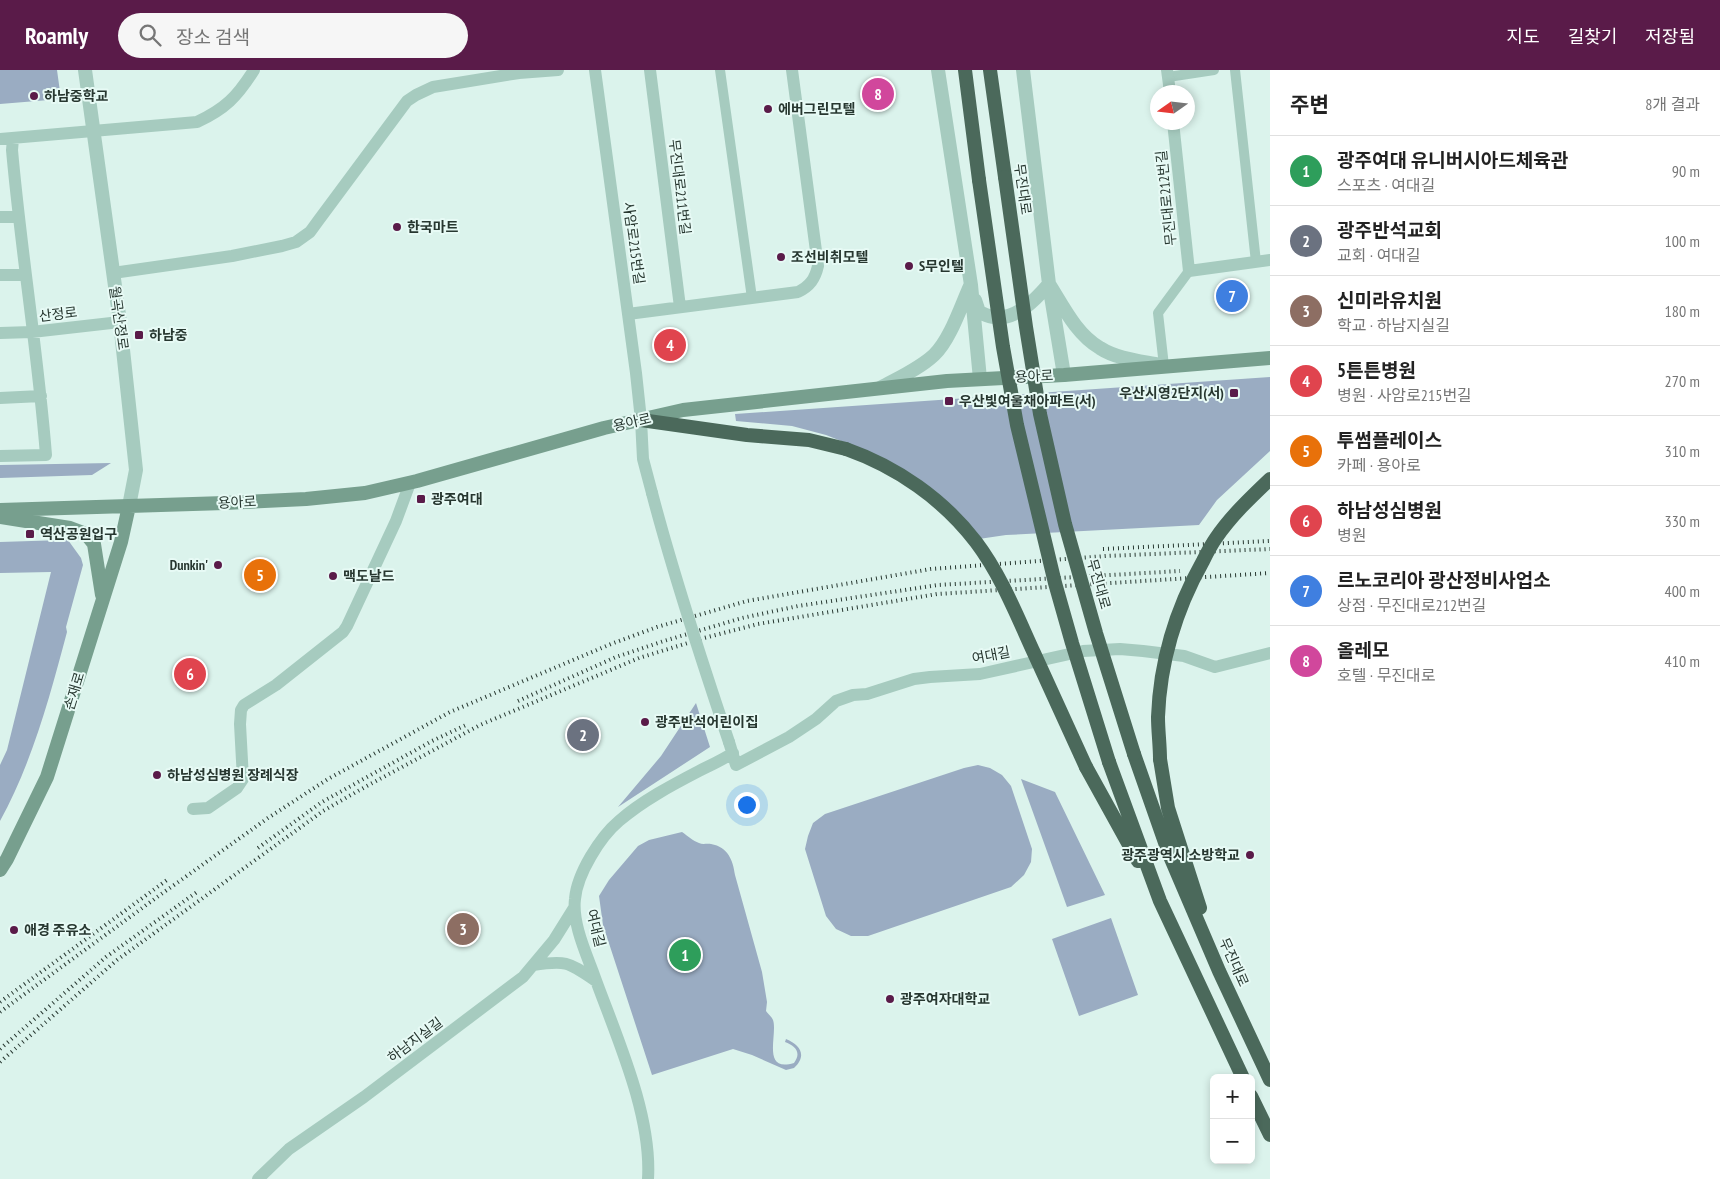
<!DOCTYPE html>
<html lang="ko">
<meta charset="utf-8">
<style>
:root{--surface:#fff;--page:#f6f6f6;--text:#222;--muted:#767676;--line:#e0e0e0;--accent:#5a1b49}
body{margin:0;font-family:"PT Sans Narrow","Noto Sans KR",sans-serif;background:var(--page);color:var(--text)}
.controls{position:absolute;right:15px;bottom:15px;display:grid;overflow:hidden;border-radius:8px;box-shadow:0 2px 8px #0003}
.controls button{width:45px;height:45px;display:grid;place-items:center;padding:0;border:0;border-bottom:1px solid var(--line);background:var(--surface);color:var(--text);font:25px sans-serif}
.compass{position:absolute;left:1150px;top:15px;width:45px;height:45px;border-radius:50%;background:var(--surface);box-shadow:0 2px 8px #0003;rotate:256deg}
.you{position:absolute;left:746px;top:734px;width:18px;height:18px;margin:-12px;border:4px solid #fff;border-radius:50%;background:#1a73e8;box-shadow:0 0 0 8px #1a73e833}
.badge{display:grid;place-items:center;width:32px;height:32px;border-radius:50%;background:var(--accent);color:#fff;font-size:16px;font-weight:700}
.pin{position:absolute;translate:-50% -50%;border:2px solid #fff;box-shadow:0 1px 5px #0006}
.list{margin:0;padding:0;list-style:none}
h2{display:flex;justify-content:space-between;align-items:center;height:65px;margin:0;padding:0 20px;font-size:21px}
h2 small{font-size:16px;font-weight:400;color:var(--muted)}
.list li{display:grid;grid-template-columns:32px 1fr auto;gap:15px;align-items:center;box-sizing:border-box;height:70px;padding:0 20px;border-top:1px solid var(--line)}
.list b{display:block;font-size:19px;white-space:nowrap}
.list p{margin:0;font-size:16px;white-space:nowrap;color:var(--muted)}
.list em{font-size:16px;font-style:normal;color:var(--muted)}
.icon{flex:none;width:28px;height:28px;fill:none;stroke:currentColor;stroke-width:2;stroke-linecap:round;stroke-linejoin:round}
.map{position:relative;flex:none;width:1270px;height:1109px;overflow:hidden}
header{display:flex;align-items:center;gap:30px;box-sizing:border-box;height:70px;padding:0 25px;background:var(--accent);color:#fff}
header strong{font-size:24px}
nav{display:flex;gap:28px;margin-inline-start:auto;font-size:18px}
.search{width:350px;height:45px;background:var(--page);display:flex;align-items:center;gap:12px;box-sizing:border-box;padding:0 18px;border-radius:28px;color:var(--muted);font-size:19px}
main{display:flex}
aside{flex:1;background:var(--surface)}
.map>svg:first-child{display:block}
.green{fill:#9aacc2}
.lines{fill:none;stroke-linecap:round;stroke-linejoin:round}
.pedestrian{stroke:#a6cbbf;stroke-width:10}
.minor{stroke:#a6cbbf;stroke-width:12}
.tertiary{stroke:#a6cbbf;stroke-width:14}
.secondary{stroke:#779f8e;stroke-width:14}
.trunk{stroke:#4b695b;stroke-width:14}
.rail{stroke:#273730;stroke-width:4;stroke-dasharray:1 4;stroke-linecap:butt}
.minor-bridge{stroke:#a6cbbf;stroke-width:12}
.trunk-bridge{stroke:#4b695b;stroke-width:14}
.poi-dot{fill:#5a1b49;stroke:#e7faf5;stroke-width:2}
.labels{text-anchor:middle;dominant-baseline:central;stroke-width:4;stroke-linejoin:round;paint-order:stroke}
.poi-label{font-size:14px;font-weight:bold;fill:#273730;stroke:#e7faf5;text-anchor:start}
.street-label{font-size:14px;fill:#273730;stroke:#e7faf5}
</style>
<header>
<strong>Roamly</strong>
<div class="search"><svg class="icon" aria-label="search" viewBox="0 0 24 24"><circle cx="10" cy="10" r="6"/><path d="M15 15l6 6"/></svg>장소 검색</div>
<nav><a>지도</a><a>길찾기</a><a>저장됨</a></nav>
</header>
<main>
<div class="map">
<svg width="1270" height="1109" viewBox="0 0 1270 1109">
<rect width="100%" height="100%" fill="#dbf3ec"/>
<path class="green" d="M0,0H57L61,29L0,34Z
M1270,307V381L1217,430L1199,455L1006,465L972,470L951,447L864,380L826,365L792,356L736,351L735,344Z
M111,393L92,405L0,408V395Z
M63,470H68L81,488L83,495L66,557L67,562C50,626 32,693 0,751V695L7,680L51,502L0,503V472Z
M696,633L710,677L618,737L661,686Z
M978,695L990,698L1002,705L1011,716L1032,779L1031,792L1024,805L1011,817L868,866H851L836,859L826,846L805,779L808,766L813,753L825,744L964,698Z
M1021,709L1055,722L1105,825L1067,837Z
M682,762C688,766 693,771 699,773C703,775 707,773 711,774C728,777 733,790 735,805L762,902L767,932L766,941C768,944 772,947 773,950C778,964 761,1003 794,993C802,982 795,976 785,972L786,969C801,975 807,986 794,998L786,1000L752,985L733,979L652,1005L603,855L599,826L609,810L638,776L649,770Z
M1111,848L1138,925L1079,946L1052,869Z"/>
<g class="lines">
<path class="pedestrian" d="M720,0L752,228
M1235,0L1256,192
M1168,7L1214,0
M1164,296L1158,243L1189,201"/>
<path class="minor" d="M595,0L636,303L641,350L643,389L652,423
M650,0L680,237
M1167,0L1170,22
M1173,52L1189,201L1270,190
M0,69L197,52C225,39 237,27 254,0
M0,147H18
M113,203L232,186L282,176L296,172L310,162L318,151L407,31L416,25L433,17L519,3L558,0
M0,205H24
M628,244L798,222C810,216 815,209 818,196L792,0
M0,263L32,262L120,252
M0,328L41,326
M0,386L46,385C38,283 21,182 12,80L13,69
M729,672L736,695L789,667L816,649L836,631L853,625L867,624L914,609L930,607L980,604L1083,581L1120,579L1143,581L1184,586L1215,597L1270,583
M193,739L208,738L237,718L243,709L240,654L241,640L244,635L276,615L343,562L347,556L396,451L410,413
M533,895C567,890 568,892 596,911
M258,1109L289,1079L364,1027L523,907L554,870L574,838
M648,1109C652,1044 616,966 594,905C586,883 572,853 575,829C577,804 600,767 619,751C642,731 672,715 699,701C711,695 722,690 733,683"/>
<path class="tertiary" d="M85,0L120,252L136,400L129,436
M938,0L971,215L980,309
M1023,0L1049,214L1064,305
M975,230L979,242C984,244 989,247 994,247C1017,250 1036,229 1049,214C1063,236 1076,264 1100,278C1117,289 1140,291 1160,295
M880,318C898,308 919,299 934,285C950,270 961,236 970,216"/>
<path class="secondary" d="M0,440L225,433L306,429L365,423L417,411L604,358L683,340L947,311L1064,305L1270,288
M0,447L70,458L86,464L94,474L102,525
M0,800L7,789L47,707L121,472L129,436"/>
<path class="trunk" d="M965,0L979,110
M990,0L1005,107
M641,350L747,365L809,370L846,379
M1134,684L1169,784L1219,901L1270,1010
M1160,689L1168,738L1200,838
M1109,692L1160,831L1243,1008
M1086,697L1138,791
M1251,1026L1270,1065"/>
<path class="rail" d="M1103,479L1270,471
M518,631L616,587L664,571L742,548L798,536L938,515L1180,501
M258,778L322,732L432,671L466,655
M0,932L167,810
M0,942L160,825L268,748L328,709L450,642L611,574L657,557L747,531L931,499L1106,486L1270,479
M0,979L106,887L197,822
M0,992L117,890L323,741L365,717L480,655L639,588L704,568L758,554L937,524L1270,503"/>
<path class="minor-bridge" d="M652,423C674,507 701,589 729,672"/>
<path class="trunk-bridge" d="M1005,107L1026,257L1040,344L1065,454L1096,563L1134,684
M979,110L1003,277L1017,355L1055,513L1072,573L1109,692
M846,379C897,397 943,429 976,472C1001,505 1017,546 1034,583C1051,621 1069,659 1086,697
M1160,689C1160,675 1158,661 1158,647C1160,592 1176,539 1203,491C1207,483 1211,475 1216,468C1231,446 1251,427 1270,409"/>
</g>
<g class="poi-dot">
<circle cx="34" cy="26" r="5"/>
<circle cx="768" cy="39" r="5"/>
<circle cx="397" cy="157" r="5"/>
<circle cx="781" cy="187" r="5"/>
<circle cx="909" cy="196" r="5"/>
<rect x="134" y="260" width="10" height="10" rx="2.5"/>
<rect x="1229" y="318" width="10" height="10" rx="2.5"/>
<rect x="944" y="326" width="10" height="10" rx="2.5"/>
<rect x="416" y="424" width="10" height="10" rx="2.5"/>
<rect x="25" y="459" width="10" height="10" rx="2.5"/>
<circle cx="218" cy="495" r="5"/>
<circle cx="333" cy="506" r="5"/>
<circle cx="645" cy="652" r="5"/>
<circle cx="157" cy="705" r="5"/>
<circle cx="1250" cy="785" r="5"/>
<circle cx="14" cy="860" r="5"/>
<circle cx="890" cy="929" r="5"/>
</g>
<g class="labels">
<g class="poi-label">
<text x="44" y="26">하남중학교</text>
<text x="778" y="39">에버그린모텔</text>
<text x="407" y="157">한국마트</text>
<text x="791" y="187">조선비취모텔</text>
<text x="919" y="196">S무인텔</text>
<text x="149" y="265">하남중</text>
<text x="1224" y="323" text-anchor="end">우산시영2단지(서)</text>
<text x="959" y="331">우산빛여울채아파트(서)</text>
<text x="431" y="429">광주여대</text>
<text x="40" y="464">역산공원입구</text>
<text x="208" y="495" text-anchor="end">Dunkin'</text>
<text x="343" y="506">맥도날드</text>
<text x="655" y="652">광주반석어린이집</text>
<text x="167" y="705">하남성심병원 장례식장</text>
<text x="1240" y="785" text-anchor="end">광주광역시 소방학교</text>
<text x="24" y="860">애경 주유소</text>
<text x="900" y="929">광주여자대학교</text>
</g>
<g class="street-label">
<text transform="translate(680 117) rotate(83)">무진대로211번길</text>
<text transform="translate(1023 119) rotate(82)">무진대로</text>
<text transform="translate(1166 128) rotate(-96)">무진대로212번길</text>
<text transform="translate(634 173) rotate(82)">사암로215번길</text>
<text transform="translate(58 244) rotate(-7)">산정로</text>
<text transform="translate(119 248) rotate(82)">월곡산정로</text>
<text transform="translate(1034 306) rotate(-3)">용아로</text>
<text transform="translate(632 352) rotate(-13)">용아로</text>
<text transform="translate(237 432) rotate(-3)">용아로</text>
<text transform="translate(1099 514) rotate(74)">무진대로</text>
<text transform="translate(991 585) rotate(-11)">여대길</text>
<text transform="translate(74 621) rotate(-73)">손재로</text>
<text transform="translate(596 858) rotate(76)">여대길</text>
<text transform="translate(1234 892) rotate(66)">무진대로</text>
<text transform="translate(415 970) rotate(-37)">하남지실길</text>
</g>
</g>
</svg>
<div class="controls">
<button>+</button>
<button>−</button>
</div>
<svg class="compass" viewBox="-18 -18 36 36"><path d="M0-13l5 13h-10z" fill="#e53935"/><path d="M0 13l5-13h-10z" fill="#767676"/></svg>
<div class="you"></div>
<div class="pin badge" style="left:685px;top:885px;background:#2e9e5b">1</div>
<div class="pin badge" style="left:583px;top:665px;background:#6b7280">2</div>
<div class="pin badge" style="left:463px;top:859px;background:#8d6e63">3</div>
<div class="pin badge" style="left:670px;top:275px;background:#e0444e">4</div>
<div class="pin badge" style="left:260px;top:505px;background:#e8710a">5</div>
<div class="pin badge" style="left:190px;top:604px;background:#e0444e">6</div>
<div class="pin badge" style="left:1232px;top:226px;background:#3f7fe0">7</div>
<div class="pin badge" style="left:878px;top:24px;background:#d1479c">8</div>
</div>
<aside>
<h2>주변<small>8개 결과</small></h2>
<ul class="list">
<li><span class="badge" style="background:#2e9e5b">1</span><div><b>광주여대 유니버시아드체육관</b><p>스포츠 · 여대길</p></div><em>90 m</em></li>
<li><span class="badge" style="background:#6b7280">2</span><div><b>광주반석교회</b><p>교회 · 여대길</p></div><em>100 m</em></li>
<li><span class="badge" style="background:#8d6e63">3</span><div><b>신미라유치원</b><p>학교 · 하남지실길</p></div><em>180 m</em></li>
<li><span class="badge" style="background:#e0444e">4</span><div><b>5튼튼병원</b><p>병원 · 사암로215번길</p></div><em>270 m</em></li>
<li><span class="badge" style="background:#e8710a">5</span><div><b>투썸플레이스</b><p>카페 · 용아로</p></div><em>310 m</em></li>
<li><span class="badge" style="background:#e0444e">6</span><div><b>하남성심병원</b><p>병원</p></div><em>330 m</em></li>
<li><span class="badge" style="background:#3f7fe0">7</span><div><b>르노코리아 광산정비사업소</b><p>상점 · 무진대로212번길</p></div><em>400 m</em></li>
<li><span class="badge" style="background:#d1479c">8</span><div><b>올레모</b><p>호텔 · 무진대로</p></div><em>410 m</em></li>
</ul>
</aside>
</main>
